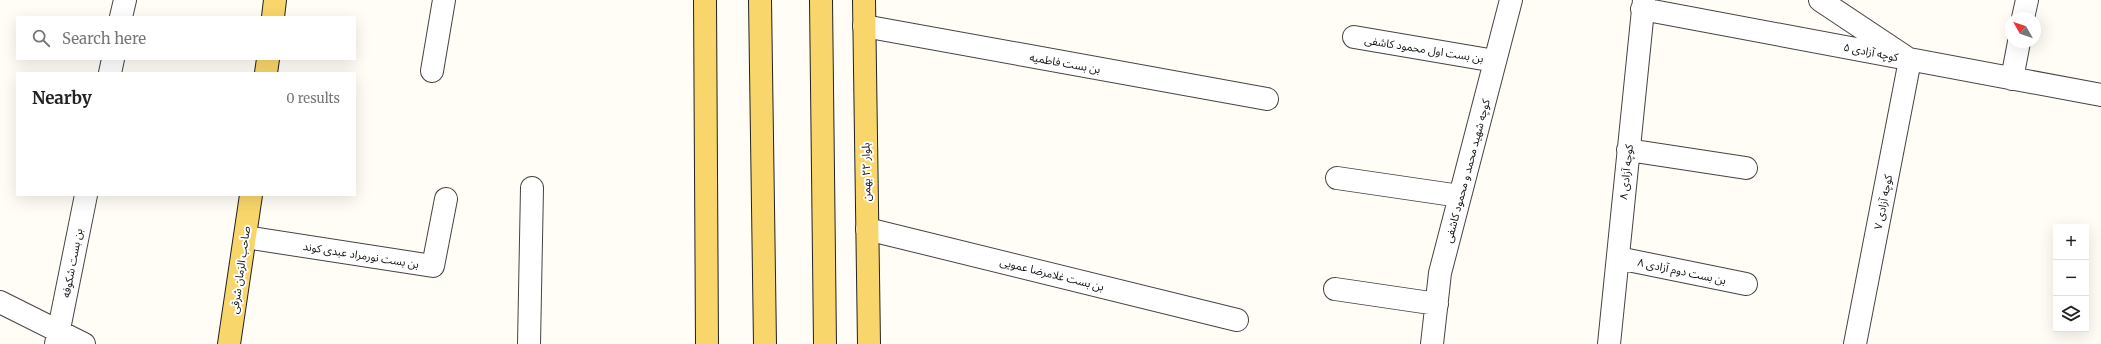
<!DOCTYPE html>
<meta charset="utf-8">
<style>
:root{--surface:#fff;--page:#f6f6f6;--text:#222;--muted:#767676;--line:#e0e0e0}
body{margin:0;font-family:Merriweather,"Noto Sans Arabic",serif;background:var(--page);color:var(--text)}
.controls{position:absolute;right:12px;bottom:12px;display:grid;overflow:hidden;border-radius:0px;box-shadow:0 4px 16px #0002}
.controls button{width:36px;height:36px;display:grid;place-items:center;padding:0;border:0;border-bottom:1px solid var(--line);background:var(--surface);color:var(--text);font:20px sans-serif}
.compass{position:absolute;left:2005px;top:12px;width:36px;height:36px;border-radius:50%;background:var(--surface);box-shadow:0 4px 16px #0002;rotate:310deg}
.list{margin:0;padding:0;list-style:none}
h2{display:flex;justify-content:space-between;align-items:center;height:52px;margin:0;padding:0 16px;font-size:17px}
h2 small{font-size:13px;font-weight:400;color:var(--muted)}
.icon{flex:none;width:22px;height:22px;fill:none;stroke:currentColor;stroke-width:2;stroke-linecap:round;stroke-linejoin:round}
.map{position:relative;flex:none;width:2101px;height:344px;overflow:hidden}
.search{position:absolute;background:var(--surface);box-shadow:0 4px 16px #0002;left:16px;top:16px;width:340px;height:44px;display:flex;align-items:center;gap:10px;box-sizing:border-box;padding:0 14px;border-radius:0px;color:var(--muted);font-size:15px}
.panel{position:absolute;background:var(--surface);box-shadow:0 4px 16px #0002;left:16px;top:72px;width:340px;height:124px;border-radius:0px}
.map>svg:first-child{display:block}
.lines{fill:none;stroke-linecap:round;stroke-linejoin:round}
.minor-casing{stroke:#444;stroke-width:24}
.major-casing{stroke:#222;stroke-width:24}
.minor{stroke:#fff;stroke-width:22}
.major{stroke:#f9d66b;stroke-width:22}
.labels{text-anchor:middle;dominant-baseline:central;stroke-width:4;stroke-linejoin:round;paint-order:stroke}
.street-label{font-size:11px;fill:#111;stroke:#fff}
</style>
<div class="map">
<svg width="2101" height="344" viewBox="0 0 2101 344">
<rect width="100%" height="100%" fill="#fffdf5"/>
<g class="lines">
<defs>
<path id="minor" d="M1820,0L1910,60L1855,344
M1642,9L2101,95
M121,17L125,0
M2023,18L2027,0
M864,26L1267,99
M1354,37L1495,61
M432,71L444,0
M110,73L113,59
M2012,79L2019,42
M1628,150L1746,168
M1337,178L1460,196
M867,229L1237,320
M245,237L433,266L446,199
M1618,258L1746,284
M1335,289L1437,304
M0,302L84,344
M56,344L86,195
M529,344L532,188
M1432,344L1440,273L1511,0
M1609,344L1644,0"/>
<path id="major" d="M705,0L707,344
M760,0L765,344
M821,0L825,344
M864,0L869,344
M273,17L275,0
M266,73L268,59
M229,344L251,195"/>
</defs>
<use href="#minor" class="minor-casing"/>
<use href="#major" class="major-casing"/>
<use href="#minor" class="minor"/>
<use href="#major" class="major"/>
</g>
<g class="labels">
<g class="street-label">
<text transform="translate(1424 49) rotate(9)">بن بست اول محمود کاشفی</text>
<text transform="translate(1871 52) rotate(11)">کوچه آزادی ۵</text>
<text transform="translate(1065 63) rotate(10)">بن بست فاطمیه</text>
<text transform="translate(1467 171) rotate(-75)">کوچه شهید محمد و محمود کاشفی</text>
<text transform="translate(866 172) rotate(-91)">بلوار ۲۲ بهمن</text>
<text transform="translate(1626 172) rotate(-84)">کوچه آزادی ۸</text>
<text transform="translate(1883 202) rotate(-79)">کوچه آزادی ۷</text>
<text transform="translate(361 255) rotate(9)">بن بست نورمراد عبدی کوند</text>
<text transform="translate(72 263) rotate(-79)">بن بست شکوفه</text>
<text transform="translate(240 270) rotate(-82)">صاحب الزمان شرقی</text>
<text transform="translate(1682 271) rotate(12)">بن بست دوم آزادی ۸</text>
<text transform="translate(1052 274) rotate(14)">بن بست غلامرضا عمویی</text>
</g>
</g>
</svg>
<div class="controls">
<button>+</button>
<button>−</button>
<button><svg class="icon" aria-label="layers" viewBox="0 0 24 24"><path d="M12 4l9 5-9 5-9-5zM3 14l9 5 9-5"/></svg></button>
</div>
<svg class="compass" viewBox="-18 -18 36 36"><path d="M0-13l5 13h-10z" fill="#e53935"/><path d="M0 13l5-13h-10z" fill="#767676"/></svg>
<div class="search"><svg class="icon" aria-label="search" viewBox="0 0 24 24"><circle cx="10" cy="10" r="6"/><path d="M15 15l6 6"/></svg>Search here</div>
<section class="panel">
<h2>Nearby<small>0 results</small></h2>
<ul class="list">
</ul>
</section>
</div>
